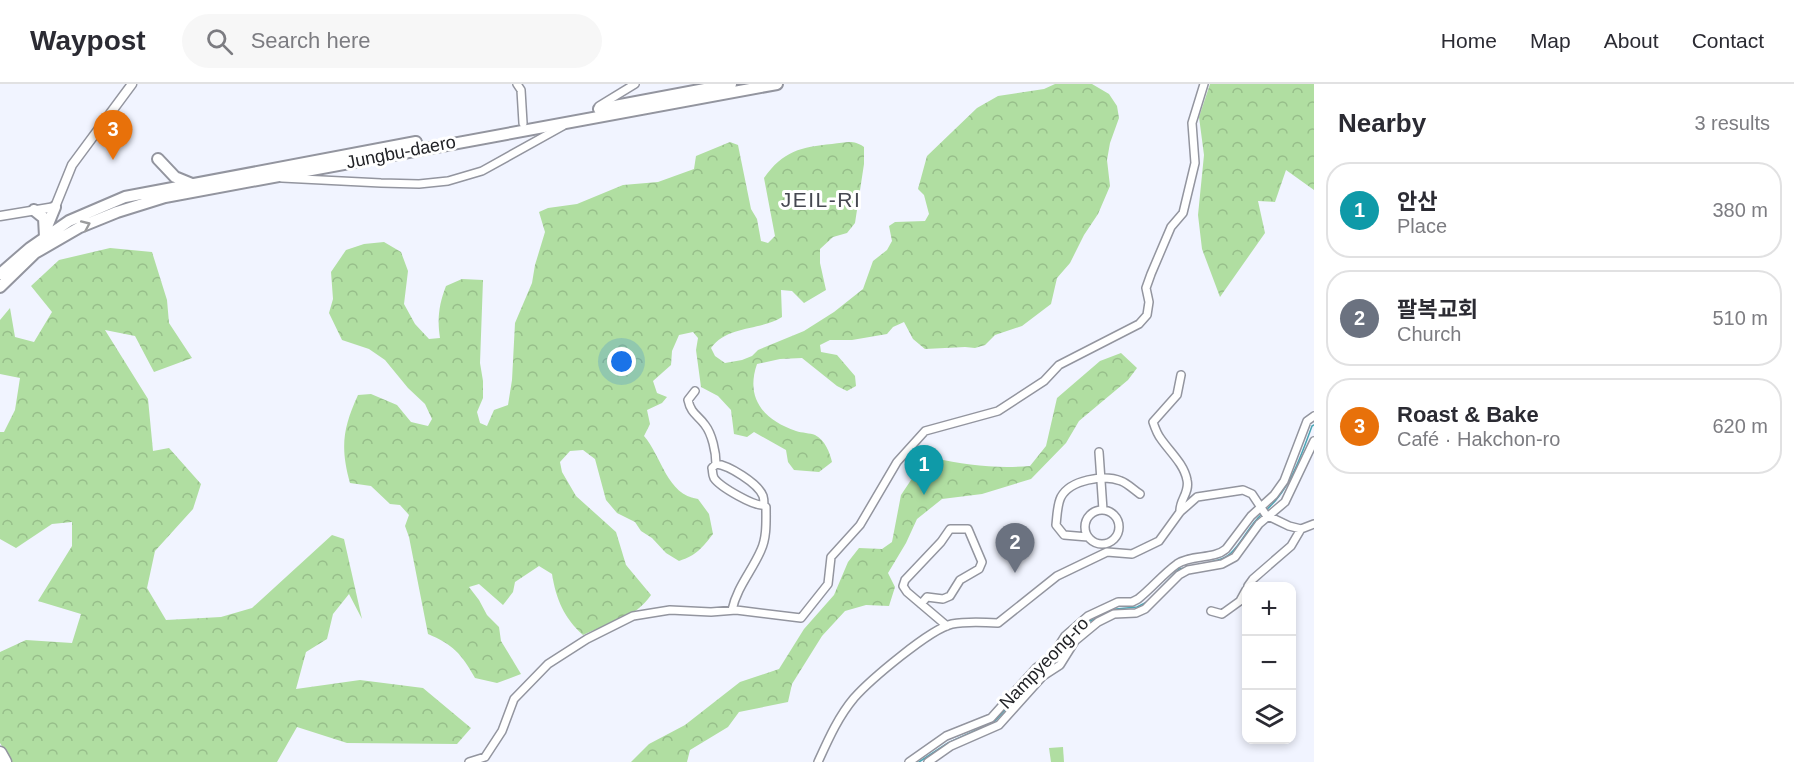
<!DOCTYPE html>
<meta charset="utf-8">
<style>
:root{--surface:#fff;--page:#f7f7f7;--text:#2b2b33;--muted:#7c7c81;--line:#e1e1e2;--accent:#b72829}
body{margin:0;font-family:Arial,"Noto Sans KR",sans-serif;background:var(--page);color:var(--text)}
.controls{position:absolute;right:18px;bottom:18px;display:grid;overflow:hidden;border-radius:12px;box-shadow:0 3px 9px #0003}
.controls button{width:54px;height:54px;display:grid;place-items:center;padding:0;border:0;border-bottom:2px solid var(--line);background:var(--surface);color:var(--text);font:30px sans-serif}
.you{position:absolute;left:622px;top:278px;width:21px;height:21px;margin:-15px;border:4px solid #fff;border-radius:50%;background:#1a73e8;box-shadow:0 0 0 9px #1a73e833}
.badge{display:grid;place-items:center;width:39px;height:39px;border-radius:50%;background:var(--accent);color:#fff;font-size:20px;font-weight:700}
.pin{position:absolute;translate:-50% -50px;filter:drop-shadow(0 2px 3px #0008)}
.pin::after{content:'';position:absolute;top:32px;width:21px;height:18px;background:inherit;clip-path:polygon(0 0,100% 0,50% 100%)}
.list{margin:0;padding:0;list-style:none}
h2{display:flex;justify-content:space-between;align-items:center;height:78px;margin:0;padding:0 24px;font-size:26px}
h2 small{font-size:20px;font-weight:400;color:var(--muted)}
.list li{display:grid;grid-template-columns:39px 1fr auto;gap:18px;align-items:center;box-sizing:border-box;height:96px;margin:0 12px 12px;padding:0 12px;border:2px solid var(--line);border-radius:24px}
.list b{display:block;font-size:22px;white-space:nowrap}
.list p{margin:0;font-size:20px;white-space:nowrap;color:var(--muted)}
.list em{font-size:20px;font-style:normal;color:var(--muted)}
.icon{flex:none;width:33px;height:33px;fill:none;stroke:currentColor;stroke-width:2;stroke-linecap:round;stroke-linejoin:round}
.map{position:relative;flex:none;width:1314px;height:678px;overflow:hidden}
header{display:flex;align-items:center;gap:36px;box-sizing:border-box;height:84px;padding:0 30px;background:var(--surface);border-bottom:2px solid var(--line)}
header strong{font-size:28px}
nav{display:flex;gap:33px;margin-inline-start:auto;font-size:21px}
.search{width:420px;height:54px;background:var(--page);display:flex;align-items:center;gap:15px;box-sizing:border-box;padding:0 21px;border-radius:33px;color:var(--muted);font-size:22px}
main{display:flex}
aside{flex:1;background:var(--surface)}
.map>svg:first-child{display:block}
.grass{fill:#b0dea1}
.forest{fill:url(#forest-crowns)}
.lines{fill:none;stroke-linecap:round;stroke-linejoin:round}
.stream{stroke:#4ba5b3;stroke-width:1.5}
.minor-casing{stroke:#93959f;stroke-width:10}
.tertiary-casing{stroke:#93959f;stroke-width:11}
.primary-casing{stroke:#93959f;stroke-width:14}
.trunk-casing{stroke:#93959f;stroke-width:15}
.minor{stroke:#fff;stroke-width:7}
.tertiary{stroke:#fff;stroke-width:8}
.primary{stroke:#fff;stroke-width:10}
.trunk{stroke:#fff;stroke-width:12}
.oneway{stroke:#9b9c9d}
.labels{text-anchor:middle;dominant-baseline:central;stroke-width:6;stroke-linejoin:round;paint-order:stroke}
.street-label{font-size:18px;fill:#212226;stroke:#fff}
.quarter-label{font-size:21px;letter-spacing:1.5px;fill:#464851;stroke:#fff}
</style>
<header>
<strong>Waypost</strong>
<div class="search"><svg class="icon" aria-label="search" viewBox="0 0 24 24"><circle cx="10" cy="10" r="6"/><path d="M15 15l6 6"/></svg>Search here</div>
<nav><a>Home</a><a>Map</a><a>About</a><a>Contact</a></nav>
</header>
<main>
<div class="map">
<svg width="1314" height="678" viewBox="0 0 1314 678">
<defs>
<pattern id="forest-crowns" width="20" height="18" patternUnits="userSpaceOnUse" patternTransform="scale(1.5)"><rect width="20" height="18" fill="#b0dea1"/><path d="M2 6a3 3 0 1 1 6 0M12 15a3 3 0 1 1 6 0" fill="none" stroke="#97be8a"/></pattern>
</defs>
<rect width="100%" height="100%" fill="#f1f4ff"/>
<path class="grass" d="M1063,663L1064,678H1051L1049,664Z"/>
<path class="forest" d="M1055,0H1092L1109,10L1117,22L1119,34L1110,59L1107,76L1110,102L1098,130L1084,151L1070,179L1057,194L1051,220L1022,242L995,251L985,261L975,264L965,263L925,265L913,255L904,238L893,243L887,250L852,256H830L820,261L821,268L837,271L855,292L856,302L847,307L837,302L802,274L780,275L757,280C745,315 764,336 796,347C802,349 810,349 815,351C825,356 830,369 832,378L819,388L794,386L788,378L786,366L754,348L747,353L734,350L731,326L718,312L701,303L696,266L698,254L693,248L679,251L672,267L671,281L653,297L657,309L667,313L662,319L647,326L650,340L644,352C662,373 667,411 698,415L709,430L713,450C702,464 697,471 679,477L666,469L652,454L641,447L635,438L617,429L606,416L595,375L583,366L570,367L560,378L562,388L576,412L616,448L626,481L651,511C636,534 606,540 583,551C564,534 556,515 552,490L539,482L515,498L513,508L503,521L479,500L469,503L479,516L487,531L499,543L501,557L521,590L497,599L475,594C462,570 452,560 428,550L409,453L405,442L409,431L400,421L390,420L371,402L350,399C340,363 343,344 358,311L371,310L397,321L411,338L428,342L432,335L425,320L408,304L385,276L369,265L342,256L329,229L333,215L331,188L346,166L364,160L384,158L401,168L408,187L404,220L415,240L429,255L440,254C437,235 439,220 446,202L462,195L483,196L480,279L483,297V314L477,328L480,339L487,342L494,326L508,321L512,296L515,239L532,199L535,181L545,148L539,128L548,124L577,120L623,101L658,98L694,85L696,72L730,58L738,61L751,125L757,135L761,157L768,159L775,152L764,94C783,67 801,63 832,60C846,59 852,55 864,63V80L855,139L847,149L833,153L820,165V179L826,206L804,219L792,207L781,206L782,233C760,247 728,241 711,264L715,272L725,279L742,276L752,272L758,266L804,247L834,228L863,205L873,177L887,166L892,157L889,142L895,138L925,137L929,130L924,111L918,105L927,72L977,24L998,12L1044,5Z
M1210,0H1314V106L1286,86L1275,118L1258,117L1265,149L1220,213L1202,165L1198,131L1204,71L1199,33Z
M110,164L152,168L167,216L169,239L192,274L154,288L135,252L105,246L148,315L153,367L169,364L201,400L193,425L155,467L147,504L166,536L221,533L252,524L332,451L344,455L362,535L349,510L333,530L327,555L306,568L296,605L360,596L423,604L471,644L457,660L347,659L297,643L277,678H12L0,659V568L26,556L72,559L81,530L38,517L72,462V438L52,440L16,464L0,455V348H4L15,326L20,294L0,290V236L10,224L15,253L34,258L52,228L31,202L59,176Z
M1121,269L1137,284L1128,296L1079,337L1066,359L1031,395L982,410L942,415L917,435L906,459L888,489L895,503L889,522L866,521L845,527L822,552L792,600L788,618L739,628L728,643L690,666L687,678H631L649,660L685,641L740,598L779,585L804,545L834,511L848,478L859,464L882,465L892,458L901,411L917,387L934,374C966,381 996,385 1030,382L1046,362L1057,314L1100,277Z"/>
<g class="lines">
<path class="stream" d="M1265,427C1290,406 1301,372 1312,342L1314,341
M1198,481C1209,478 1223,477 1231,469C1243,458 1249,441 1262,430
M919,678L948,659L994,638L1041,587L1058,574L1071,552L1088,538L1116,525L1137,523L1147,518L1179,485L1185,484"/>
<defs>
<path id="minor" d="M517,0L521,6L523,39
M599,22L635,0
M282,94L381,99L419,100L448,97L482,87L563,42
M695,307L688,316C691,330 698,331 705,341C712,350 716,368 716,380
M1099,368L1103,426
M1085 443a17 17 0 1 1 34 0a17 17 0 1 1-34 0Z
M1180,428C1179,416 1190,409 1187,396C1184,380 1170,368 1161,355C1157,350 1155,344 1153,338L1177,311L1181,291
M1301,445L1314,440
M1088,453L1064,451L1056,441C1057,433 1057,421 1061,413C1070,396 1104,390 1121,397C1127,399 1134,406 1140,410
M921,520L927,513L943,515L950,512L960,496L979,485L982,478L968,445H950L941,458L905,496L903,502L907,508L947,542
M732,526C737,503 752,487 761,466C767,453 766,437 766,423L764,421C764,418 764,415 763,412C758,399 728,381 716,380L712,384C713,388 712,390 714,394C720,403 755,423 764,421
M1211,527L1222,530L1240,517L1246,506
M469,678L485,673L502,647L514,615L548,580L587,555L633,532L670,526L711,528L736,526L801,534L828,500L831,473L860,441L897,378L925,347L998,327L1044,297L1059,281L1139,240L1147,231L1149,218L1146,204L1151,190L1171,143L1183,129L1195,79L1192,39L1204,0
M818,678C828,656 838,633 854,614C870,596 930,545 952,540C967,537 983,538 998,539L1057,492L1107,468L1132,470L1159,457L1180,428L1197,413L1243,406L1252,410L1266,431L1289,442L1301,445L1291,462L1253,495L1248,502
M909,678L946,652L991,634L1036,584L1053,571L1065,552L1088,532L1118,518H1132L1138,515C1152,504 1163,490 1177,480C1192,470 1213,476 1226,465L1251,432L1274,411L1284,397L1307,337L1314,332
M928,678L951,662L999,641L1043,592L1060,581L1075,557L1098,538L1114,530L1136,529L1145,525L1179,491L1188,486L1222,480L1235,473L1259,440L1285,418L1314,357"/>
<path id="tertiary" d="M55,123L72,81L132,0
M0,132L55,123"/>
<path id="primary" d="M599,25L731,0
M158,75L175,93L192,100
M34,126L44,134L45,153
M46,145L55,123
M0,190L30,164L69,137L125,113L416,58
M0,203L35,169L80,143L117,128L165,113L777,0"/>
<path id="trunk" d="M0,669L5,678"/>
</defs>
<use href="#minor" class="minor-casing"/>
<use href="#tertiary" class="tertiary-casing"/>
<use href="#primary" class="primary-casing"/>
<use href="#trunk" class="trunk-casing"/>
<use href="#minor" class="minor"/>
<use href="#tertiary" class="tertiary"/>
<use href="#primary" class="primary"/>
<use href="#trunk" class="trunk"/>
</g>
<defs><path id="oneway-chevron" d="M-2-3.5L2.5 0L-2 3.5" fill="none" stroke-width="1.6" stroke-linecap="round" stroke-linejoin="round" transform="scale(1.5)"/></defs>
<use class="oneway" href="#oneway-chevron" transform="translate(86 141) rotate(-24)"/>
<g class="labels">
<g class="street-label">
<text transform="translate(401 68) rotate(-11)">Jungbu-daero</text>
<text transform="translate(1044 579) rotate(-46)">Nampyeong-ro</text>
</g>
<g class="quarter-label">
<text x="821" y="115">JEIL-RI</text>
</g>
</g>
</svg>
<div class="controls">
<button>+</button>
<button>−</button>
<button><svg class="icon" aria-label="layers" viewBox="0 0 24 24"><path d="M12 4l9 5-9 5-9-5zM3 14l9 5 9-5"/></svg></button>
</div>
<div class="you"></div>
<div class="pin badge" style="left:924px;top:411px;background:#0f9aa8">1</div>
<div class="pin badge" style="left:1015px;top:489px;background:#6b7280">2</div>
<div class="pin badge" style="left:113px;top:76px;background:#e8710a">3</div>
</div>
<aside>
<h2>Nearby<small>3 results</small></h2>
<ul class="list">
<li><span class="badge" style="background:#0f9aa8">1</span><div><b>안산</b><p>Place</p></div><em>380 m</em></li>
<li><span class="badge" style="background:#6b7280">2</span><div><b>팔복교회</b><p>Church</p></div><em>510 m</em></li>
<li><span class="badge" style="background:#e8710a">3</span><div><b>Roast &amp; Bake</b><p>Café · Hakchon-ro</p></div><em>620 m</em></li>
</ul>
</aside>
</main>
